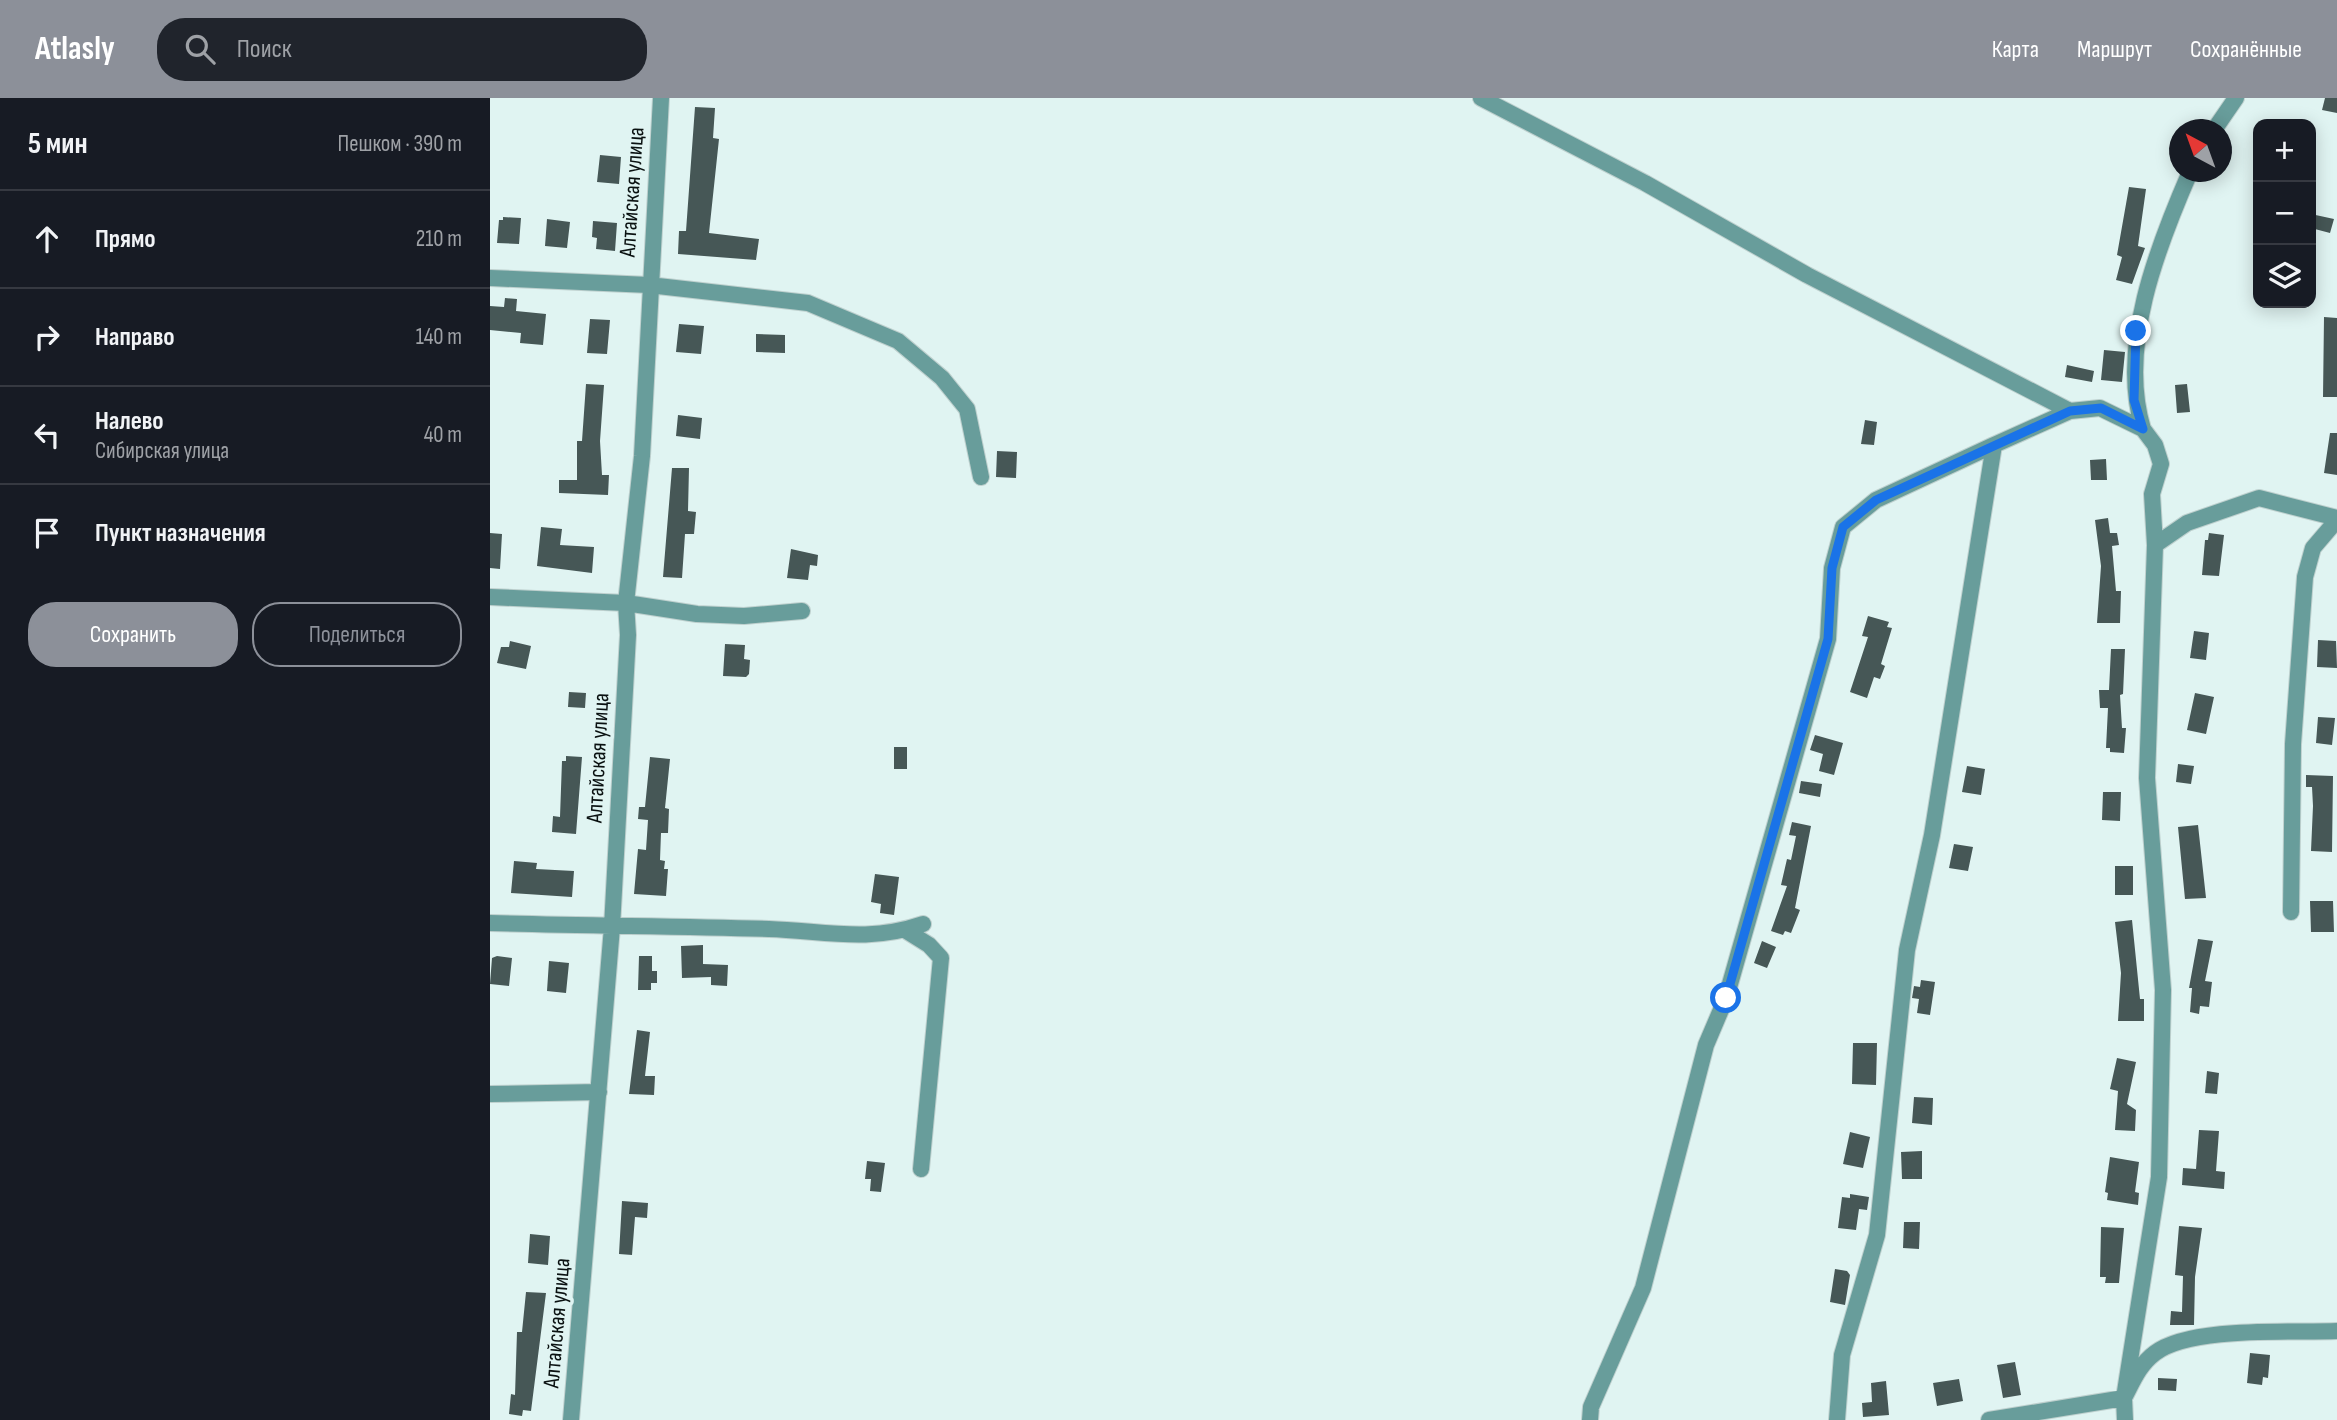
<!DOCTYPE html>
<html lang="ru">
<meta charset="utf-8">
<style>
:root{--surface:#171b24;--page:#20242c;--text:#f1f3f6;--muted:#9ea1a6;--line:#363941;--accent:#8c9099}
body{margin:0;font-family:"Sofia Sans Condensed",sans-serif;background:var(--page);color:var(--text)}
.controls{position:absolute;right:21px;top:21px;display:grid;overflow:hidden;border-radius:14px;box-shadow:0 4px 18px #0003}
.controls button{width:63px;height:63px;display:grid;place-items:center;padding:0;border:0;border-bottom:2px solid var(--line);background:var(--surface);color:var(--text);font:35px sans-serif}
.compass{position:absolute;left:1679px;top:21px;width:63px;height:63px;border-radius:50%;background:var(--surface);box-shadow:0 4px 18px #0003;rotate:319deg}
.stop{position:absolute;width:21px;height:21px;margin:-16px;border:5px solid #1a73e8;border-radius:50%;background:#fff}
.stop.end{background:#1a73e8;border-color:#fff;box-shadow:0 2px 7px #0008}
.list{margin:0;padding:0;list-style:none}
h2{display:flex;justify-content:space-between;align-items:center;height:91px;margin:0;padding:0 28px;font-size:30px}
h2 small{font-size:23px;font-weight:400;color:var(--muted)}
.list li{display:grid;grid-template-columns:46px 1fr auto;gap:21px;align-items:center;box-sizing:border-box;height:98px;padding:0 28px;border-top:2px solid var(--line)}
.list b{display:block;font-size:26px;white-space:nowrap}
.list p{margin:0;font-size:23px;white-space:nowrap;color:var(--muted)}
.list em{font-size:23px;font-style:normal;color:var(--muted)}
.actions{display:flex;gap:14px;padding:21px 28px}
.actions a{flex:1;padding:16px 0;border:2px solid var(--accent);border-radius:28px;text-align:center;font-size:24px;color:var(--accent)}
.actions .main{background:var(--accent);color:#fff}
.icon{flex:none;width:38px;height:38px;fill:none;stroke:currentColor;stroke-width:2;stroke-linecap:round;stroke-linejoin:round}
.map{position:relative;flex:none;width:1847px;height:1322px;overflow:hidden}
header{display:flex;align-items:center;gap:42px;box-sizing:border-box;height:98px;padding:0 35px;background:var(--accent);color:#fff}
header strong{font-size:33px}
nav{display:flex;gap:38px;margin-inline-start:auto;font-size:24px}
.search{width:490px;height:63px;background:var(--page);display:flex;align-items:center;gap:18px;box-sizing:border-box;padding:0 24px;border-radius:28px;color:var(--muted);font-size:26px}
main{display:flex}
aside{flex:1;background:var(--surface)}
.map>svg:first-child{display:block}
.building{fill:#465756}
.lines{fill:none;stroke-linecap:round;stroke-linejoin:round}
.minor-casing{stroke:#bed0ce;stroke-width:18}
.minor{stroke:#689d9b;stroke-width:16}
.route{stroke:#1a73e8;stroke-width:9}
.labels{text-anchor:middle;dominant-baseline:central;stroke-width:7;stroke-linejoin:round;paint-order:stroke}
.street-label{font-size:23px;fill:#0a1111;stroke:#e0f4f2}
</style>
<header>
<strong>Atlasly</strong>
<div class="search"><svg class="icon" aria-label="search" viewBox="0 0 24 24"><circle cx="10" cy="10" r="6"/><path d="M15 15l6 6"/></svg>Поиск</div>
<nav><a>Карта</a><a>Маршрут</a><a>Сохранённые</a></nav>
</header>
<main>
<aside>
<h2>5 мин<small>Пешком · 390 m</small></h2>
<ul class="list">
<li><svg class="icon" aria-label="ahead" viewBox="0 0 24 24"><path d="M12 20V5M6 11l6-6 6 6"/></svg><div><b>Прямо</b></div><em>210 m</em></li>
<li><svg class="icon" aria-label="right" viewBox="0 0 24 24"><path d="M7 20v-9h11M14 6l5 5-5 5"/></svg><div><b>Направо</b></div><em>140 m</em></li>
<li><svg class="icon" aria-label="left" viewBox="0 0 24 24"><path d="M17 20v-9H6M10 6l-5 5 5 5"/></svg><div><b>Налево</b><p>Сибирская улица</p></div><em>40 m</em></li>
<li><svg class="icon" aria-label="arrive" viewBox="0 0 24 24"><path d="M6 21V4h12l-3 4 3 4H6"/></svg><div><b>Пункт назначения</b></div></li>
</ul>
<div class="actions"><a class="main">Сохранить</a><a>Поделиться</a></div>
</aside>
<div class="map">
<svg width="1847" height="1322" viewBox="0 0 1847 1322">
<rect width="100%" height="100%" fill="#e0f4f2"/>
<path class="building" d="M1835,0H1847V15L1832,12Z
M205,9L225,10L223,40L229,41L219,135L269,141L266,162L188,156L189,133H196Z
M110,57L131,59L129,86L107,84Z
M1639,89L1656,91L1648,148L1655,150L1642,186L1626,182L1632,159L1627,157Z
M1821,116L1844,121L1840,135L1821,130Z
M13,119L31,120L29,146L7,145L9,122H13Z
M57,121L80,124L77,150L55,148Z
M103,123L127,125L125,153L106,151L107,140L102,139Z
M15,200L27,201L26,213L56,216L53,247L30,245L31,235L0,232V208L14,209Z
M1834,219L1847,220V299H1833Z
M100,221L120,222L117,256L97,255Z
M189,226L214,228L211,256L186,254Z
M266,236L295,237V255L266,254Z
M1614,252L1635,254L1632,284L1611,282Z
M1577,267L1604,273L1602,284L1575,279Z
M96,286L114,287L110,343L112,377H119L118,397L69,395V382H87V343H92Z
M1697,286L1700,314L1687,315L1685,287Z
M188,317L212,320L210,341L186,338Z
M1375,322L1387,324L1384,347L1371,346Z
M1840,335H1847V377L1834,375Z
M507,353L527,354L526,380L506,379Z
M1616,361L1617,382H1601L1600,362Z
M182,370H199L198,413L206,414L204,436H195L192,480L173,479Z
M1618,420L1620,435H1627L1629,447L1622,448L1626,493H1631L1630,525H1607L1611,468L1605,422Z
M51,429L72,431L70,447L104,449L102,475L47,468Z
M0,435L12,436L10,471L0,470Z
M1719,435L1734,437L1729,478L1712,477L1715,442H1718Z
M301,451L328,457L327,468L320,467L318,482L297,480Z
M1378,518L1399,524L1397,529L1402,530L1391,566L1395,568L1390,581L1384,579L1377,600L1360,594L1378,539L1372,538Z
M1704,533L1719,535L1716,562L1700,560Z
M1828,542L1846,543L1847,570L1827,569Z
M20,543L41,548L36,571L7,565L11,549H19Z
M235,546L255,547L254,561L260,562L259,576L256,579L233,578Z
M1621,551H1635L1633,596L1630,597L1632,630H1636L1634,655L1620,654V650H1616L1618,610H1610L1609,592H1619Z
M79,594L96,595L95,610L78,609Z
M1705,595L1724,599L1716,636L1697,632Z
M1828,619L1845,620L1842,647L1826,645Z
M1325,637L1353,645L1344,677L1329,673L1333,656L1320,652Z
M404,649H417V671H404Z
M76,658L92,659L86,736L62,734L63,718L70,719L72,663H76Z
M160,659L180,661L175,710L179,711L178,735H171L170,762L175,763L174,771H178L176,798L144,796L148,751L156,752L158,722L148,721L149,709H155Z
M1688,666L1704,668L1701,686L1686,684Z
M1477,668L1495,671L1491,697L1472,694Z
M1816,677L1843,678L1842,754L1821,753L1823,708L1822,689H1816Z
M1311,683L1332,686L1330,699L1309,695Z
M1613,694H1631L1630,723L1612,722Z
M1302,724L1321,728L1305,810L1310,812L1301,835L1295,833L1293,837L1281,833L1297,788L1291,787L1297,761L1301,762L1306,738L1299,737Z
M1708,727L1716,800L1695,801L1688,729Z
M1464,746L1483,749L1478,773L1459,770Z
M24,763L47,765L46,771L84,773L82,799L21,795Z
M1625,768H1643V797H1625Z
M385,776L409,779L404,817L390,815L391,806L381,804Z
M1820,803H1843L1844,834H1821Z
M1642,822L1650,901H1654V923H1628L1631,875L1625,824Z
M1708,841L1723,843L1715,883L1722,884L1719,909L1710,908L1709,916L1700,914L1702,890H1699Z
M1272,843L1286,849L1277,870L1264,865Z
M213,847V866L238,867L237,888L221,887V879L192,880L191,848Z
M7,858L22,860L19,888L0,886L2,860Z
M149,858H162V873H167V885H161V892H148Z
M59,863L79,865L76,895L57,893Z
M1431,882L1445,884L1440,917L1427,915L1429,901L1422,900L1424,888L1430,889Z
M147,932L160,934L155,978H165L164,997L139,996Z
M1363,945H1387L1386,987L1362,986Z
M1627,960L1646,964L1637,1006L1646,1012L1645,1033L1625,1032L1628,993L1620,991Z
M1717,973L1729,975L1727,996L1715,995Z
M1424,999L1443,1000L1442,1027L1422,1025Z
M1709,1032L1729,1033L1726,1073L1735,1074L1734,1091L1692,1087L1693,1070L1706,1071Z
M1360,1034L1380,1039L1373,1070L1353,1066Z
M1432,1053V1081H1412L1411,1054Z
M1620,1059L1649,1064L1645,1094L1649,1095L1648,1107L1617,1102L1618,1095L1615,1094Z
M377,1063L395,1065L391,1094L380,1093L381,1081H375Z
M1360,1096L1379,1099L1377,1112L1369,1111L1366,1132L1348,1130L1352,1099L1360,1100Z
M132,1103L158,1105L157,1120L145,1119L142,1157L129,1156Z
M1414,1124H1430L1429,1151L1413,1150Z
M1689,1128L1712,1130L1705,1179L1704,1227H1680L1681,1213L1692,1214L1693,1178L1685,1177Z
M1611,1129L1634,1130L1629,1185H1615L1616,1179H1610Z
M40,1136L60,1138L58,1167L38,1165Z
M1345,1171L1357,1173L1360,1177L1355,1207L1340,1204Z
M36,1194L56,1195L41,1313L33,1312L32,1318L19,1316L21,1296L25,1297L27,1234H32Z
M1760,1255L1780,1257L1778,1280L1773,1279L1772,1287L1757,1285Z
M1525,1264L1531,1297L1513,1300L1507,1267Z
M1668,1280L1687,1281L1686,1293L1668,1292Z
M1469,1281L1473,1303L1447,1308L1443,1285Z
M1396,1283L1399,1317L1373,1319L1372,1305L1382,1304L1381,1285Z"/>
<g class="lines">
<defs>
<path id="minor" d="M991,0L1155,85L1317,177L1580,313
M1724,32L1746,0
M0,180L159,187L318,205L408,243L452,280L477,311L491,379
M1653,331C1628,249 1667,150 1700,74
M1504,347L1580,313L1610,310L1653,331L1665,347L1671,366L1662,396L1665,447L1697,425L1769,400L1847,420
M0,499L136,505L207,516L254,518L312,513
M1801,814L1803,646L1815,479L1823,450L1847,422
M0,825C93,828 186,828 279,831C335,833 378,845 433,826
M415,832L439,847L451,860L431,1071
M0,996L109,994
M81,1322L122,829L138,537L136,505L152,358L171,0
M1100,1322L1101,1309L1153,1190L1216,947L1236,900L1338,541L1342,470L1353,429L1386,402L1504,347L1442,737L1417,852L1387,1137L1352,1257L1347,1322
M1499,1322L1634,1300C1643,1283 1649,1267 1665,1255C1701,1228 1801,1235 1847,1233
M1635,1322L1634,1300L1669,1079L1673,892L1657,680L1665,447"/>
</defs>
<use href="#minor" class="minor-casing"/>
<use href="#minor" class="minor"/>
</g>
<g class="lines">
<path class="route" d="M1236,900L1338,541L1342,470L1353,429L1386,402L1580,313L1611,310L1653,331L1644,302L1646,233"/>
</g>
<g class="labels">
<g class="street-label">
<text transform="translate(142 94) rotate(-86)">Алтайская улица</text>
<text transform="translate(108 660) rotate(-87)">Алтайская улица</text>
<text transform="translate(67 1225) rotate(-85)">Алтайская улица</text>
</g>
</g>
</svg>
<div class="controls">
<button>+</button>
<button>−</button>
<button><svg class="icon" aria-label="layers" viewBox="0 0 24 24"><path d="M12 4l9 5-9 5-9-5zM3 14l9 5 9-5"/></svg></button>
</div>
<svg class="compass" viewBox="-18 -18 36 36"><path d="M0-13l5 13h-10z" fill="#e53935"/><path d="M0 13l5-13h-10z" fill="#9ea1a6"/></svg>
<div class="stop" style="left:1236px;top:900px"></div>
<div class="stop end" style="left:1646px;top:233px"></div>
</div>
</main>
